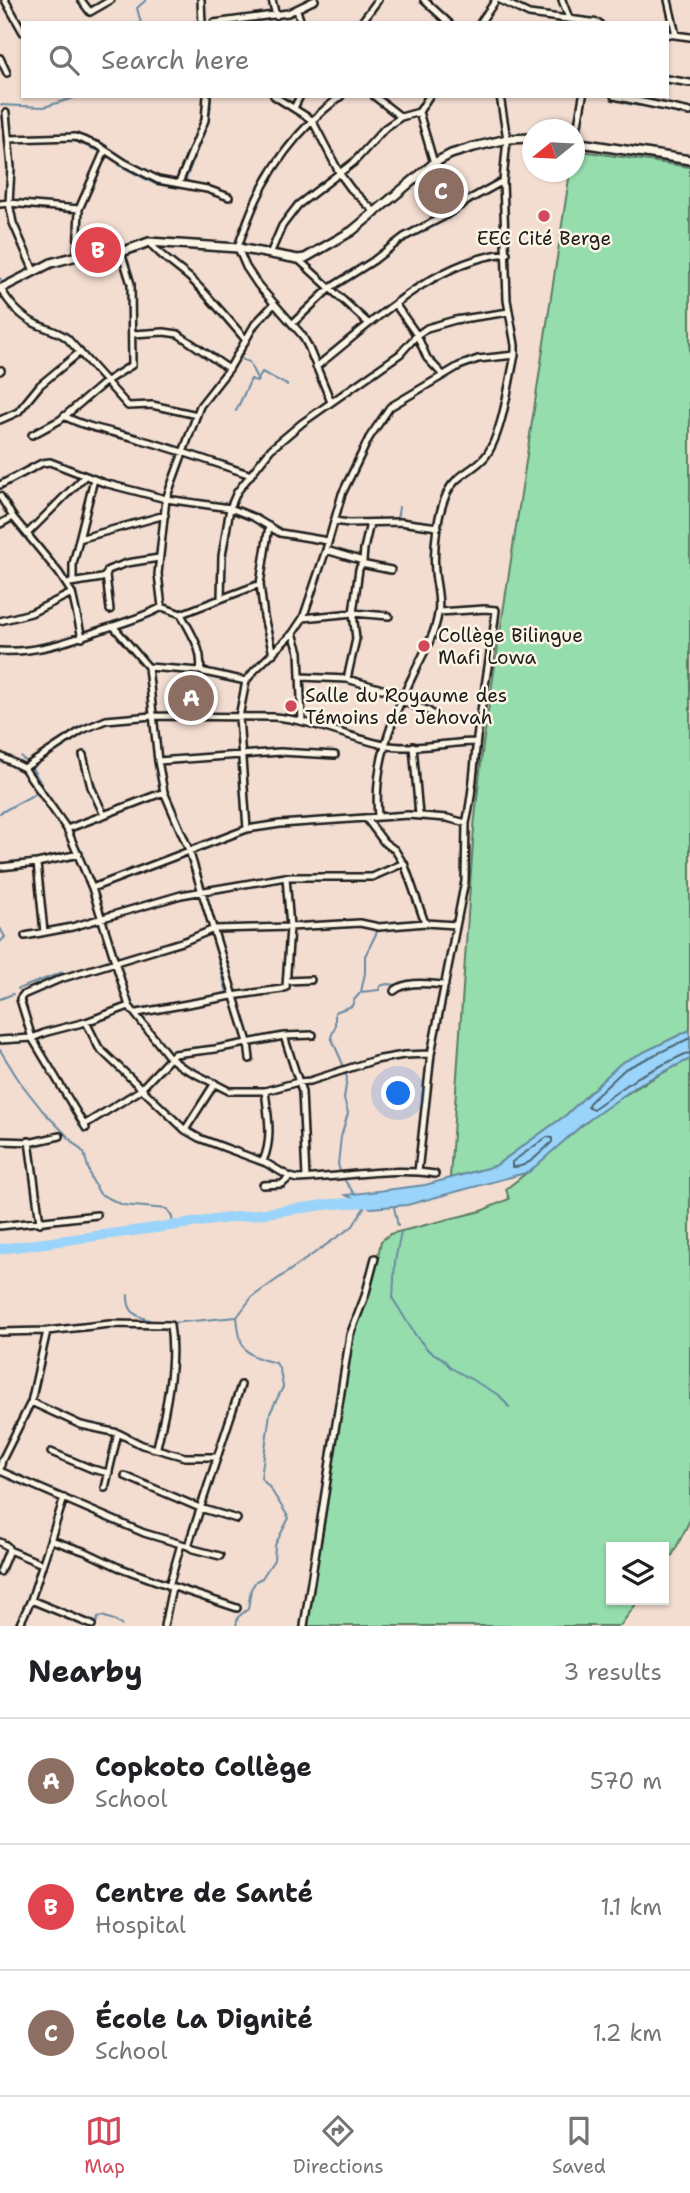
<!DOCTYPE html>
<meta charset="utf-8">
<style>
:root{--surface:#fff;--page:#f6f6f6;--text:#202124;--muted:#757577;--line:#e0e0e0;--accent:#d1495b}
body{margin:0;font-family:"Shantell Sans",sans-serif;background:var(--page);color:var(--text)}
.controls{position:absolute;right:21px;bottom:21px;display:grid;overflow:hidden;border-radius:0px;box-shadow:0 2px 5px #0004}
.controls button{width:63px;height:63px;display:grid;place-items:center;padding:0;border:0;border-bottom:2px solid var(--line);background:var(--surface);color:var(--text);font:35px sans-serif}
.compass{position:absolute;left:522px;top:119px;width:63px;height:63px;border-radius:50%;background:var(--surface);box-shadow:0 2px 5px #0004;rotate:252deg}
.you{position:absolute;left:399px;top:1094px;width:24px;height:24px;margin:-18px;border:5px solid #fff;border-radius:50%;background:#1a73e8;box-shadow:0 0 0 10px #1a73e833}
.badge{display:grid;place-items:center;width:46px;height:46px;border-radius:50%;background:var(--accent);color:#fff;font-size:23px;font-weight:700}
.pin{position:absolute;translate:-50% -50%;border:4px solid #fff;box-shadow:0 2px 7px #0006}
.list{margin:0;padding:0;list-style:none}
h2{display:flex;justify-content:space-between;align-items:center;height:91px;margin:0;padding:0 28px;font-size:30px}
h2 small{font-size:23px;font-weight:400;color:var(--muted)}
.list li{display:grid;grid-template-columns:46px 1fr auto;gap:21px;align-items:center;box-sizing:border-box;height:126px;padding:0 28px;border-top:2px solid var(--line)}
.list b{display:block;font-size:26px;white-space:nowrap}
.list p{margin:0;font-size:23px;white-space:nowrap;color:var(--muted)}
.list em{font-size:23px;font-style:normal;color:var(--muted)}
.icon{flex:none;width:38px;height:38px;fill:none;stroke:currentColor;stroke-width:2;stroke-linecap:round;stroke-linejoin:round}
.map{position:relative;flex:none;width:690px;height:1626px;overflow:hidden}
.search{position:absolute;background:var(--surface);box-shadow:0 2px 5px #0004;left:21px;right:21px;top:21px;height:77px;display:flex;align-items:center;gap:18px;box-sizing:border-box;padding:0 24px;border-radius:0px;color:var(--muted);font-size:26px}
.sheet{height:469px;background:var(--surface)}
nav{display:flex;justify-content:space-around;align-items:center;box-sizing:border-box;height:98px;border-top:2px solid var(--line);background:var(--surface);font-size:19px;color:var(--muted)}
nav a{display:grid;justify-items:center;gap:4px}
nav .on{color:var(--accent)}
.map>svg:first-child{display:block}
.green{fill:#95ddac;stroke:#587c64;stroke-width:2}
.water{fill:#9ad4fa;stroke:#688aa1;stroke-width:2}
.lines{fill:none;stroke-linecap:round;stroke-linejoin:round}
.shore{stroke:#4e6675;stroke-width:2}
.stream{stroke:#688aa1;stroke-width:2}
.river{stroke:#9ad4fa;stroke-width:10}
.street-casing{stroke:#1c1c1c;stroke-width:10}
.secondary-casing{stroke:#1c1c1c;stroke-width:12}
.street{stroke:#fcf5e5;stroke-width:5}
.secondary{stroke:#fcf5e5;stroke-width:7}
.poi-dot{fill:#d1495b;stroke:#fcf5e5;stroke-width:2.5}
.labels{text-anchor:middle;dominant-baseline:central;stroke-width:5;stroke-linejoin:round;paint-order:stroke}
.poi-label{font-size:19px;fill:#1c1c1c;stroke:#fcf5e5;text-anchor:start}
</style>
<div class="map">
<svg width="690" height="1626" viewBox="0 0 690 1626">
<rect width="100%" height="100%" fill="#f3ddd1"/>
<filter id="ink" filterUnits="userSpaceOnUse"><feTurbulence type="fractalNoise" baseFrequency=".0143" numOctaves="2"/><feDisplacementMap in="SourceGraphic" scale="14" xChannelSelector="R" yChannelSelector="G"/><feConvolveMatrix kernelMatrix="1 2 1 2 8 2 1 2 1" color-interpolation-filters="sRGB"/></filter>
<g filter="url(#ink)">
<path class="green" d="M575,150L690,167V1030L621,1063L566,1115L495,1166L450,1178L474,827L483,744L570,172H574Z
M690,1059V1520L673,1554L664,1566V1547H611V1600H639L620,1626H307L324,1525L351,1334L372,1285L381,1241L390,1234L481,1211L509,1199L506,1189C532,1170 555,1148 580,1127C614,1099 651,1078 690,1059Z"/>
<path class="water" d="M690,1030V1059L641,1083L582,1125L529,1172L407,1205L371,1208L346,1195L425,1185L495,1166L566,1115L621,1063Z"/>
<g class="lines">
<path class="shore" d="M690,1038L625,1069L589,1103L588,1107L593,1109L638,1077L685,1054L690,1053
M547,1137L552,1138V1142C540,1153 528,1168 512,1167V1162Z"/>
<path class="stream" d="M205,0V22
M141,23L137,8L146,0
M210,96L211,102
M624,103L639,106
M0,105L44,107L80,96
M198,130L203,112
M12,142L72,140L96,150
M471,151L479,150
M186,157L193,142
M119,165L155,184L172,187
M194,183L187,181L186,179L206,127L211,106
M180,188H189
M198,190L210,192
M221,197L227,200
M0,278L2,283
M5,291L17,285
M436,322L448,319
M239,356L243,360L249,362L257,379
M258,380L262,372L287,385
M236,411L251,379L257,382V380
M397,520L399,507
M395,525L433,529
M21,757L27,762
M0,813L44,789L31,766
M0,928L5,937L0,942
M18,989L63,972
M361,992L379,990L380,986L387,984L398,985
M0,999L13,994
M140,1010L227,993L218,959
M288,1040L313,1037
M0,1050L20,1082L42,1110L84,1153L91,1178L100,1194L123,1205L167,1209L172,1217L173,1226
M355,1195L341,1175L338,1164L341,1137L348,1113L344,1099L347,1078L342,1062L331,1037L335,1027V1012L352,1006L354,1000L361,992L365,973V956L379,928
M394,1207L398,1226
M401,1232L395,1261L393,1299L416,1336L429,1351L442,1358L451,1368L499,1395L509,1407
M128,1295C127,1314 138,1317 155,1322
M171,1323L237,1317
M95,1626L98,1618L102,1616L114,1620L122,1626
M236,1626L238,1617L248,1609L251,1589L256,1581L262,1578L274,1560L275,1545L289,1518L270,1488L261,1478L270,1413L283,1387L280,1370L276,1363C243,1355 241,1351 237,1317L252,1297L353,1226L365,1206"/>
<path class="river" d="M0,1249L332,1204L371,1202"/>
<defs>
<path id="street" d="M5,0L23,32
M81,0L90,12L111,0
M201,0L202,23
M272,0L276,16
M424,0L449,23
M500,0L529,14L599,23
M562,0L569,18
M668,0L676,35
M297,10L301,23
M214,23L288,13L315,0
M361,23L378,0
M480,23L496,0
M667,34L690,37
M0,58L7,73
M667,79L690,83
M274,96L312,120L340,174L351,189L376,213
M374,96L401,117
M614,96L690,112
M294,108L300,96
M419,112L434,163
M6,113L11,168L9,203L13,223L34,271
M9,139L75,137L99,146L125,163L158,180L207,189L229,197
M575,142L583,96
M179,183L205,120L207,96
M0,204L9,203L79,209
M149,242C161,257 176,266 190,278C210,297 227,318 245,339
M270,254L282,226L298,205L354,162L385,128L401,117L419,112L429,96
M77,256L79,209L105,150
M298,259L368,323
M0,287C8,302 20,316 36,324C47,329 57,331 67,338L128,406L152,405L197,415
M395,304L417,335L427,358L443,375
M292,324L330,288L373,261L404,237L443,217L472,198L503,181
M133,334L164,332L178,334L229,369
M316,367C372,323 433,261 507,253
M0,371L1,370
M331,402L308,346L302,335L258,285L246,267L238,248C240,239 244,231 247,222C266,171 297,129 341,96
M64,416C89,429 116,432 142,440C179,450 215,463 251,475
M0,420L18,412L40,385L80,352
M32,435L60,420L105,382L132,365L131,284L121,252
M0,485L42,463L50,462L104,483L166,499L230,508L253,517L280,533L328,541
M0,496L13,517L59,573L72,593L82,638
M334,521L349,523L400,522L438,527
M0,524L13,517
M269,526L260,584L264,617L273,654
M27,534L85,476
M79,539L165,515
M363,561L364,549L370,523
M361,564L391,570
M106,575L110,610
M73,582V564L94,479
M70,583L102,578L106,575L108,570L127,563L159,558
M221,599L222,556L230,508L237,492L271,449L302,423L400,354L417,335L427,328L455,320L509,312
M162,607L158,574L166,499L200,406L229,369L255,324L274,304
M439,612L485,609L496,610C491,653 483,695 477,738C474,766 473,795 466,823
M181,614C190,632 204,650 200,671
M303,618L353,613L389,616
M0,621L31,613L72,593
M114,627L148,667L200,671L246,681
M293,633L299,652L302,721
M0,651C34,653 64,643 95,632C118,624 140,619 162,607L181,614L260,584
M148,667L158,761L164,792L189,850L248,1042L250,1059
M301,677L347,679L356,639L353,613L359,569L363,561L326,550
M347,679L403,695
M400,701L427,710L437,717
M413,746L419,815
M83,755L91,787L104,815
M0,756L24,768L67,829L92,888L129,1006L169,1057L182,1067L229,1091H265L298,1082L310,1081L375,1060L404,1055L431,1054
M158,761L280,752L335,755
M24,768L82,730L106,720L152,716L274,717C312,720 347,737 384,745C412,751 448,742 476,742
M378,816C373,765 392,718 414,673C423,654 435,635 438,614C441,601 436,585 435,572C433,547 437,515 447,493C455,475 473,471 485,457C502,436 509,382 515,355V345L507,300L503,181L507,139L500,96
M366,818L384,842L395,850L403,863
M67,829L164,792
M247,829L239,717L246,681L254,671L293,633L303,618L326,550L342,494L369,438L390,407L459,366L478,359L515,355
M37,863L44,932
M0,867L37,863L79,854
M92,888L247,829L280,824L408,815L447,818L466,823L465,881L431,1054L418,1172
M25,936L72,927L181,895L286,877H372L404,863L425,923
M287,981L311,980
M394,991C407,980 428,984 445,985
M137,1013L232,996L282,989L286,987L290,927L286,877
M86,1022L99,1048L185,1130L199,1138L266,1163L290,1177
M313,1035L284,1036L215,1049L174,1054L139,1091L84,1125L86,1128L32,1038L20,999L23,995L60,979L185,941L214,929L290,927L360,923L379,927L425,923L456,925
M284,1036L302,1092L306,1178
M0,1040L32,1038L47,1032L86,1022L129,1006
M185,1130L215,1083
M0,1141L33,1142L60,1136
M29,1141L40,1223
M263,1161C273,1139 268,1115 265,1091
M263,1185L282,1184L290,1177L298,1179C343,1177 390,1167 435,1174
M0,1226L97,1215
M0,1332L47,1331L110,1324L170,1325C176,1362 166,1410 157,1447
M31,1402L81,1425L118,1433L142,1445L185,1457H217
M51,1452L92,1469L109,1473
M0,1470L2,1460L31,1402L47,1331
M0,1471L144,1533L188,1546L241,1385
M125,1476L200,1508L237,1519
M105,1488L118,1433
M51,1540L86,1552L118,1567L162,1583L237,1608
M0,1542L7,1546L9,1550L0,1572
M188,1546L193,1549L220,1556
M9,1550L42,1564
M169,1586L181,1544
M31,1600L92,1625
M19,1626L31,1600L64,1498
M164,1626L172,1587
M304,1626L350,1335L365,1296L375,1258"/>
<path id="secondary" d="M574,142L690,160
M0,289L51,263L77,256L108,257L149,242L238,248L298,259L305,258L352,231L434,163L451,154L474,147L507,139L532,138"/>
</defs>
<use href="#street" class="street-casing"/>
<use href="#secondary" class="secondary-casing"/>
<use href="#street" class="street"/>
<use href="#secondary" class="secondary"/>
</g>
</g>
<g class="poi-dot">
<circle cx="544" cy="216" r="7"/>
<circle cx="424" cy="646" r="7"/>
<circle cx="291" cy="706" r="7"/>
</g>
<g class="labels">
<g class="poi-label">
<text x="544" y="238" text-anchor="middle">EEC Cité Berge</text>
<text x="438" y="635">Collège Bilingue<tspan x="438" dy="22">Mafi Lowa</tspan></text>
<text x="305" y="695">Salle du Royaume des<tspan x="305" dy="22">Témoins de Jehovah</tspan></text>
</g>
</g>
</svg>
<div class="controls">
<button><svg class="icon" aria-label="layers" viewBox="0 0 24 24"><path d="M12 4l9 5-9 5-9-5zM3 14l9 5 9-5"/></svg></button>
</div>
<svg class="compass" viewBox="-18 -18 36 36"><path d="M0-13l5 13h-10z" fill="#e53935"/><path d="M0 13l5-13h-10z" fill="#757577"/></svg>
<div class="you"></div>
<div class="pin badge" style="left:191px;top:698px;background:#8d6e63">A</div>
<div class="pin badge" style="left:98px;top:250px;background:#e0444e">B</div>
<div class="pin badge" style="left:441px;top:191px;background:#8d6e63">C</div>
<div class="search"><svg class="icon" aria-label="search" viewBox="0 0 24 24"><circle cx="10" cy="10" r="6"/><path d="M15 15l6 6"/></svg>Search here</div>
</div>
<section class="sheet">
<h2>Nearby<small>3 results</small></h2>
<ul class="list">
<li><span class="badge" style="background:#8d6e63">A</span><div><b>Copkoto Collège</b><p>School</p></div><em>570 m</em></li>
<li><span class="badge" style="background:#e0444e">B</span><div><b>Centre de Santé</b><p>Hospital</p></div><em>1.1 km</em></li>
<li><span class="badge" style="background:#8d6e63">C</span><div><b>École La Dignité</b><p>School</p></div><em>1.2 km</em></li>
</ul>
</section>
<nav>
<a class="on"><svg class="icon" aria-label="map" viewBox="0 0 24 24"><path d="M3 6l6-2 6 2 6-2v14l-6 2-6-2-6 2zM9 4v14M15 6v14"/></svg>Map</a>
<a><svg class="icon" aria-label="directions" viewBox="0 0 24 24"><path d="M12 3l9 9-9 9-9-9zM9 14v-3h6M13 9l2 2-2 2"/></svg>Directions</a>
<a><svg class="icon" aria-label="saved" viewBox="0 0 24 24"><path d="M7 4h10v16l-5-4-5 4z"/></svg>Saved</a>
</nav>
